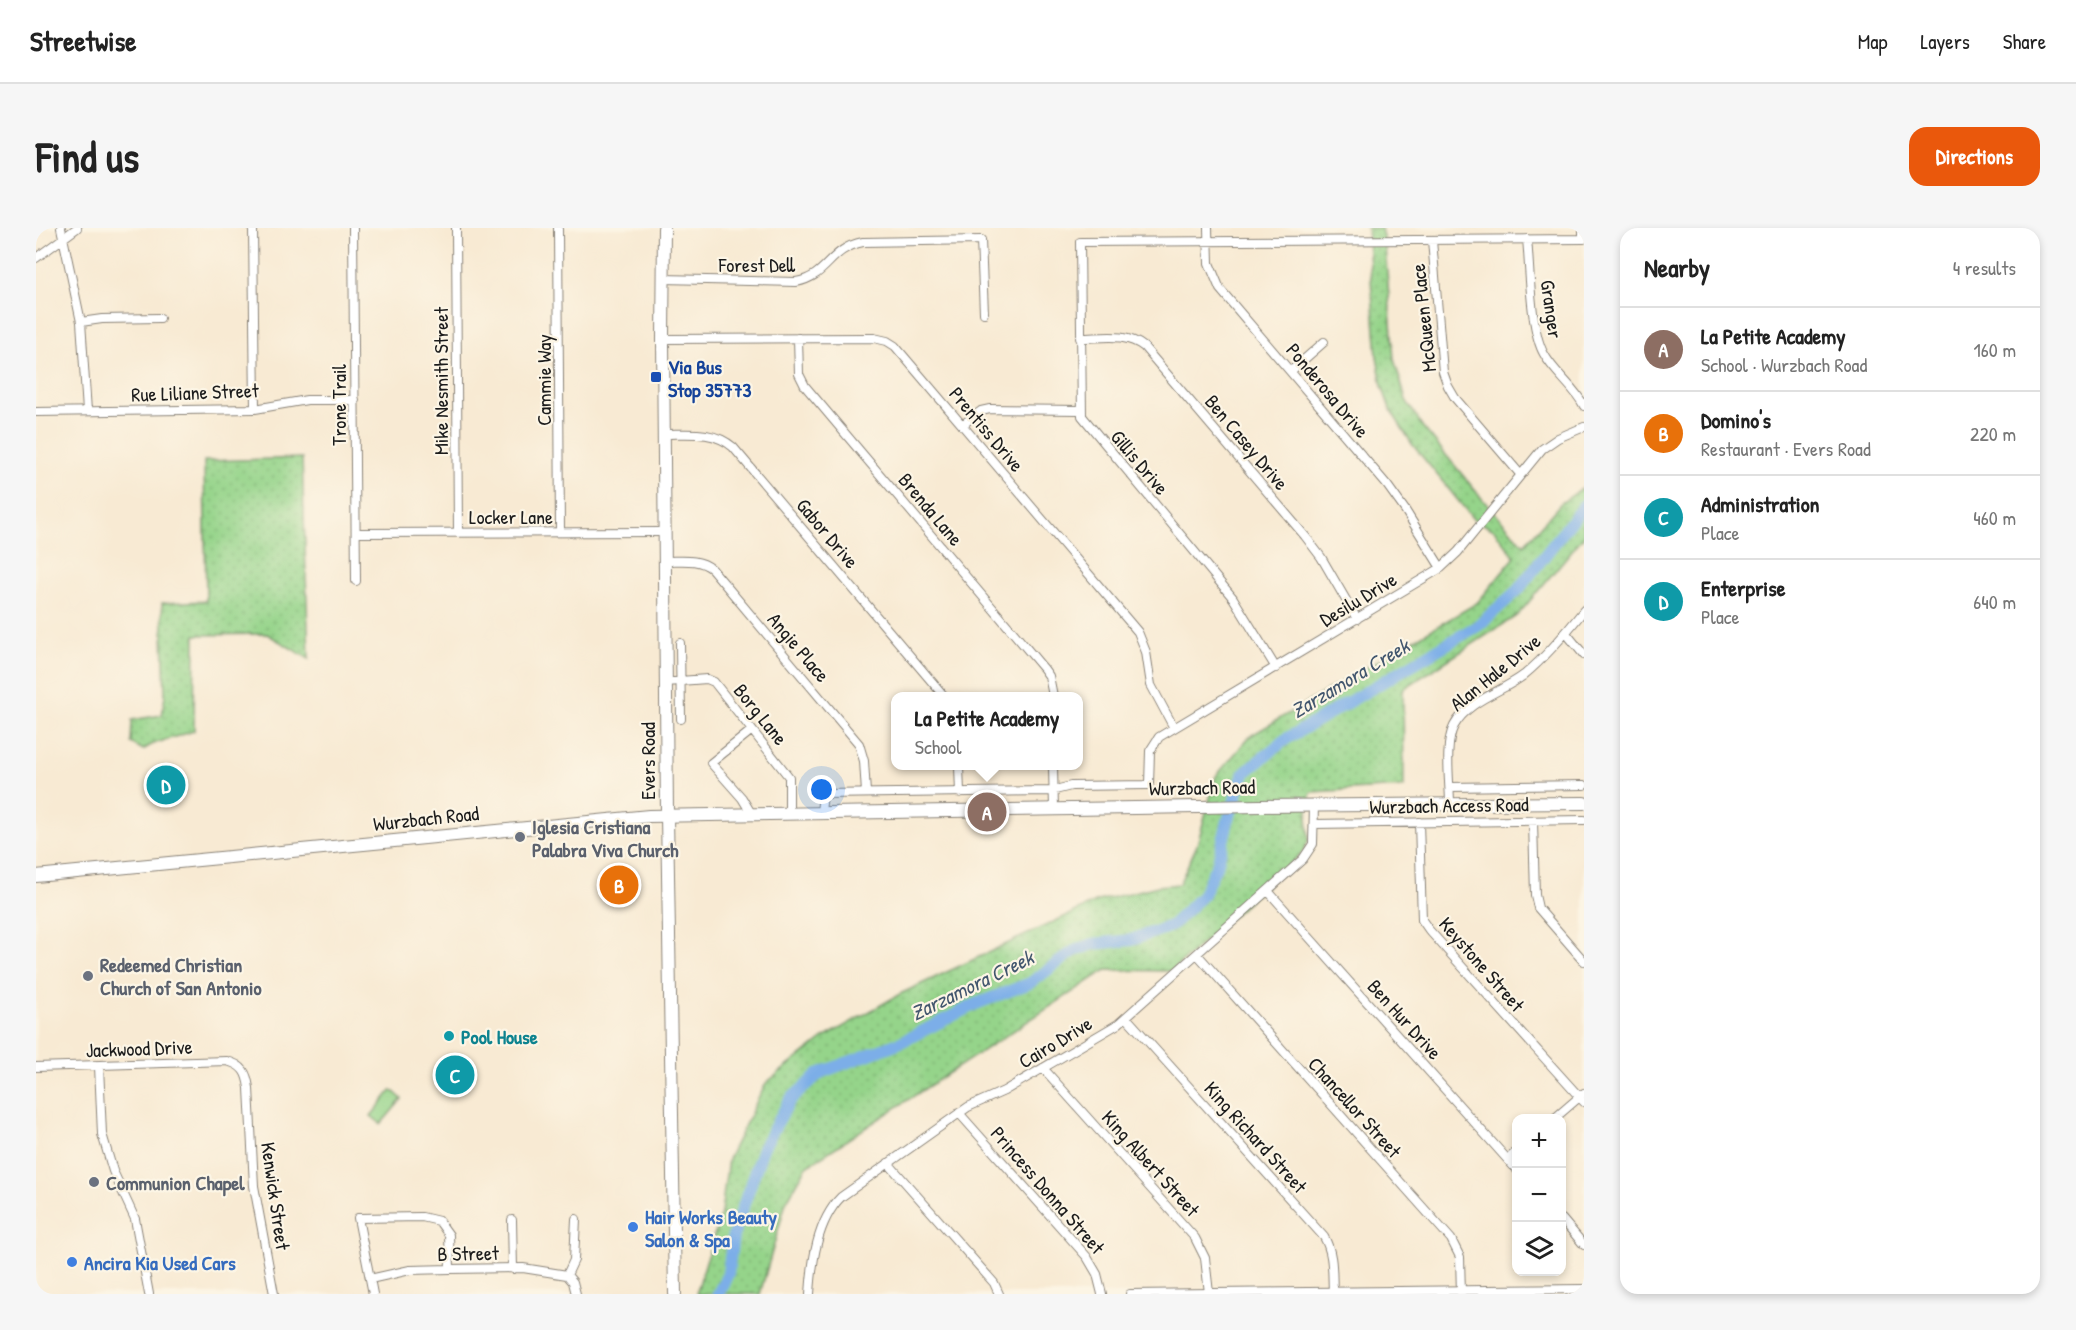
<!DOCTYPE html>
<meta charset="utf-8">
<style>
:root{--surface:#fff;--page:#f6f6f6;--text:#222;--muted:#767676;--line:#e0e0e0;--accent:#ea580c}
body{margin:0;font-family:"Patrick Hand",sans-serif;background:var(--page);color:var(--text)}
.controls{position:absolute;right:18px;bottom:18px;display:grid;overflow:hidden;border-radius:12px;box-shadow:0 3px 9px #0003}
.controls button{width:54px;height:54px;display:grid;place-items:center;padding:0;border:0;border-bottom:2px solid var(--line);background:var(--surface);color:var(--text);font:30px sans-serif}
.you{position:absolute;left:786px;top:562px;width:21px;height:21px;margin:-15px;border:4px solid #fff;border-radius:50%;background:#1a73e8;box-shadow:0 0 0 9px #1a73e833}
.badge{display:grid;place-items:center;width:39px;height:39px;border-radius:50%;background:var(--accent);color:#fff;font-size:20px;font-weight:700}
.pin{position:absolute;translate:-50% -50%;border:3px solid #fff;box-shadow:0 2px 6px #0006}
.popup{position:absolute;left:855px;top:464px;width:192px;height:78px;box-sizing:border-box;display:grid;place-content:center;border-radius:12px;background:var(--surface);filter:drop-shadow(0 2px 4px #0005);font-size:20px;white-space:nowrap;color:var(--muted)}
.popup b{font-size:22px;color:var(--text)}
.popup::after{content:'';position:absolute;left:50%;top:100%;margin-left:-12px;border:12px solid transparent;border-top-color:var(--surface)}
.list{margin:0;padding:0;list-style:none}
h2{display:flex;justify-content:space-between;align-items:center;height:78px;margin:0;padding:0 24px;font-size:26px}
h2 small{font-size:20px;font-weight:400;color:var(--muted)}
.list li{display:grid;grid-template-columns:39px 1fr auto;gap:18px;align-items:center;box-sizing:border-box;height:84px;padding:0 24px;border-top:2px solid var(--line)}
.list b{display:block;font-size:22px;white-space:nowrap}
.list p{margin:0;font-size:20px;white-space:nowrap;color:var(--muted)}
.list em{font-size:20px;font-style:normal;color:var(--muted)}
.icon{flex:none;width:33px;height:33px;fill:none;stroke:currentColor;stroke-width:2;stroke-linecap:round;stroke-linejoin:round}
.map{position:relative;flex:none;width:1548px;height:1066px;overflow:hidden;border-radius:18px}
header{display:flex;align-items:center;gap:36px;box-sizing:border-box;height:84px;padding:0 30px;background:var(--surface);border-bottom:2px solid var(--line)}
header strong{font-size:28px}
nav{display:flex;gap:33px;margin-inline-start:auto;font-size:21px}
.intro{display:flex;align-items:center;justify-content:space-between;box-sizing:border-box;height:144px;padding:0 36px}
h1{margin:0;font-size:42px}
.button{padding:15px 27px;border-radius:18px;background:var(--accent);color:#fff;font-size:21px;font-weight:700}
main{display:flex;gap:36px;padding:0 36px}
aside{flex:1;background:var(--surface);border-radius:18px;box-shadow:0 3px 9px #0003}
.map>svg:first-child{display:block}
.green{fill:url(#green-dots);stroke:#587853;stroke-width:1.5}
.pitch{fill:#95d48a;stroke:#587853;stroke-width:1.5}
.lines{fill:none;stroke-linecap:round;stroke-linejoin:round}
.river{stroke:#7baee8;stroke-width:12}
.street-casing{stroke:#8a8378;stroke-width:10}
.secondary-casing{stroke:#8a8378;stroke-width:14}
.primary-casing{stroke:#8a8378;stroke-width:14}
.street{stroke:#fff;stroke-width:8}
.secondary{stroke:#fff;stroke-width:12}
.primary{stroke:#fff;stroke-width:12}
.transit-dot{fill:#1a4fb4;stroke:#fcf5e5;stroke-width:2}
.worship-dot{fill:#6b7280;stroke:#fcf5e5;stroke-width:2}
.culture-dot{fill:#0f9aa8;stroke:#fcf5e5;stroke-width:2}
.shop-dot{fill:#3f7fe0;stroke:#fcf5e5;stroke-width:2}
.labels{text-anchor:middle;dominant-baseline:central;stroke-width:4.5;stroke-linejoin:round;paint-order:stroke}
.street-label{font-size:20px;fill:#1c1c1c;stroke:#fcf5e5}
.transit-label{font-size:20px;font-weight:bold;fill:#164399;stroke:#fcf5e5;text-anchor:start}
.worship-label{font-size:20px;font-weight:bold;fill:#5b616d;stroke:#fcf5e5;text-anchor:start}
.culture-label{font-size:20px;font-weight:bold;fill:#0d838f;stroke:#fcf5e5;text-anchor:start}
.shop-label{font-size:20px;font-weight:bold;fill:#366cbe;stroke:#fcf5e5;text-anchor:start}
.water-label{font-size:21px;font-style:italic;fill:#42566e;stroke:#fcf5e5}
</style>
<header>
<strong>Streetwise</strong>
<nav><a>Map</a><a>Layers</a><a>Share</a></nav>
</header>
<div class="intro"><h1>Find us</h1><a class="button">Directions</a></div>
<main>
<div class="map">
<svg width="1548" height="1066" viewBox="0 0 1548 1066">
<defs>
<pattern id="green-dots" width="8" height="8" patternUnits="userSpaceOnUse" patternTransform="scale(1.5)"><rect width="8" height="8" fill="#95d48a"/><path d="M2 2h.1M6 6h.1" fill="none" stroke="#80b576" stroke-width="1.8" stroke-linecap="round"/></pattern>
</defs>
<rect width="100%" height="100%" fill="#fcf5e5"/>
<filter id="ink" filterUnits="userSpaceOnUse"><feTurbulence type="fractalNoise" baseFrequency=".0167" numOctaves="2"/><feDisplacementMap in="SourceGraphic" scale="12" xChannelSelector="R" yChannelSelector="G"/><feConvolveMatrix kernelMatrix="1 2 1 2 8 2 1 2 1" color-interpolation-filters="sRGB"/></filter>
<filter id="wash" filterUnits="userSpaceOnUse"><feTurbulence type="fractalNoise" baseFrequency=".008" numOctaves="4" result="noise"/><feDisplacementMap in="SourceGraphic" scale="24" xChannelSelector="R" yChannelSelector="G"/><feGaussianBlur stdDeviation="1.35" result="paint"/><feColorMatrix in="noise" values="0 0 0 0 0 0 0 0 0 0 0 0 0 0 0 0 0 1.4 0 .05"/><feComposite in="paint" operator="in"/></filter>
<g filter="url(#wash)">
<rect width="100%" height="100%" fill="#f8ead3"/>
<path class="green" d="M1331,0H1345L1349,19L1358,131L1370,172L1386,198L1448,273L1488,317L1524,276L1548,259V308L1482,387L1367,461L1368,559L1275,564L1271,590L1273,611L1267,624L1136,743L1070,742L771,938L750,974L724,1066H660L685,985L692,931L730,855L789,809L864,766L1062,673L1122,658L1143,656L1161,617L1180,548L1214,508L1441,375L1479,329L1458,302L1437,291L1376,216L1354,181L1346,158L1341,129Z
M266,230L273,431L231,406L159,407L158,503L117,516L107,522L95,515L96,492L126,487L129,467L126,375L170,373L168,233Z"/>
<path class="pitch" d="M356,862L366,871L345,896L335,888Z"/>
<g class="lines">
<path class="river" d="M682,1066L692,1045L697,1008L727,920L754,872L784,845L865,814L940,776L994,755L1038,723L1057,716L1095,712L1135,698L1166,668L1182,634L1192,593L1208,545L1250,511L1443,397L1482,362L1548,277"/>
</g>
</g>
<g filter="url(#ink)">
<g class="lines">
<defs>
<path id="street" d="M25,0L45,94L51,183
M217,0L219,181
M317,0L320,353
M420,0L422,305
M522,0L524,304
M1172,0L1173,35L1184,61L1351,257L1369,282L1405,340
M1491,11C1494,40 1494,102 1508,126C1518,145 1538,158 1548,178
M1547,11V0
M1396,12L1407,144L1412,158L1419,170L1484,246
M0,30L41,0
M627,51L760,54C793,48 792,21 827,14L945,12L948,85
M45,94L66,91L124,90
M762,110L763,146L769,158L1008,441L1013,448L1017,468
M1044,110C1066,110 1090,104 1108,119L1269,308L1285,329L1321,391
M627,111L838,110L851,113L859,118L1102,404L1110,424L1115,457L1138,500
M1255,143L1288,114
M0,184L219,181L271,172H319
M926,197L945,183L954,181L1045,182
M628,206C653,206 677,202 697,219L908,468
M320,305L630,304
M630,333C646,333 663,330 676,341L823,516L828,533L830,565
M1530,405L1548,427
M644,415L645,491
M1240,440L1197,370L1046,188L1044,14L1548,11
M630,454L671,451L678,454L753,549V585
M923,538L924,565
M1017,538L1018,581
M1414,559L1548,557
M1414,576C1414,555 1408,517 1418,498C1432,472 1466,464 1488,447C1511,428 1530,405 1548,382
M785,584L787,566L1015,563L1035,558L1113,557L1114,523L1123,509L1405,340L1422,324L1506,221L1522,210L1548,199
M715,585L706,570L675,535L716,502
M1497,593L1499,667L1502,680L1548,733
M1383,594L1386,692L1393,702L1548,874
M1278,596L1548,592
M1232,663L1480,941
M1161,726L1415,1011L1424,1029L1425,1066
M1090,789L1288,1009C1298,1026 1296,1045 1297,1064
M63,838L66,906L77,943L99,991L113,1066
M0,839L191,833C207,837 211,845 213,860L218,958L238,1066
M1007,840L1159,1010L1169,1030L1173,1065
M923,885L1051,1029L1061,1046L1066,1066
M1519,890L1548,865
M1472,931L1480,924
M852,935L958,1055L963,1066
M1526,991L1548,1017
M476,992L477,1041
M531,1047L538,1032L540,991
M531,1047L537,1054L540,1066
M334,1051L374,1042L414,1041L487,1040L531,1047
M337,1066L322,990L386,989L403,993L413,1007L414,1041
M774,1066C776,1034 781,993 805,969L932,879L968,863L1082,796L1267,631L1277,616L1278,577
M1094,1066L1548,1061"/>
<path id="secondary" d="M628,0L627,111L631,587L639,1066"/>
<path id="primary" d="M0,648L613,588L1225,578L1548,575"/>
</defs>
<use href="#street" class="street-casing"/>
<use href="#secondary" class="secondary-casing"/>
<use href="#primary" class="primary-casing"/>
<use href="#street" class="street"/>
<use href="#secondary" class="secondary"/>
<use href="#primary" class="primary"/>
</g>
</g>
<rect class="transit-dot" x="614" y="143" width="12" height="12" rx="3"/>
<g class="worship-dot">
<circle cx="484" cy="609" r="6"/>
<circle cx="52" cy="748" r="6"/>
<circle cx="58" cy="954" r="6"/>
</g>
<circle class="culture-dot" cx="413" cy="808" r="6"/>
<g class="shop-dot">
<circle cx="597" cy="999" r="6"/>
<circle cx="36" cy="1034" r="6"/>
</g>
<g class="labels">
<g class="street-label">
<text x="721" y="36">Forest Dell</text>
<text transform="translate(1516 81) rotate(82)">Granger</text>
<text transform="translate(1387 90) rotate(-96)">McQueen Place</text>
<text transform="translate(507 152) rotate(-90)">Cammie Way</text>
<text transform="translate(404 153) rotate(-90)">Mike Nesmith Street</text>
<text transform="translate(1292 162) rotate(50)">Ponderosa Drive</text>
<text transform="translate(159 164) rotate(-2)">Rue Liliane Street</text>
<text transform="translate(302 177) rotate(-90)">Trone Trail</text>
<text transform="translate(951 201) rotate(50)">Prentiss Drive</text>
<text transform="translate(1211 214) rotate(50)">Ben Casey Drive</text>
<text transform="translate(1104 234) rotate(50)">Gillis Drive</text>
<text transform="translate(895 281) rotate(50)">Brenda Lane</text>
<text x="475" y="288">Locker Lane</text>
<text transform="translate(792 305) rotate(50)">Gabor Drive</text>
<text transform="translate(1322 371) rotate(-31)">Desilu Drive</text>
<text transform="translate(763 419) rotate(50)">Angie Place</text>
<text transform="translate(1459 444) rotate(-39)">Alan Hale Drive</text>
<text transform="translate(725 486) rotate(51)">Borg Lane</text>
<text transform="translate(611 533) rotate(-90)">Evers Road</text>
<text transform="translate(1166 559) rotate(-1)">Wurzbach Road</text>
<text transform="translate(1413 577) rotate(-1)">Wurzbach Access Road</text>
<text transform="translate(390 590) rotate(-6)">Wurzbach Road</text>
<text transform="translate(1446 736) rotate(49)">Keystone Street</text>
<text transform="translate(1369 791) rotate(48)">Ben Hur Drive</text>
<text transform="translate(1019 814) rotate(-31)">Cairo Drive</text>
<text transform="translate(103 820) rotate(-2)">Jackwood Drive</text>
<text transform="translate(1319 879) rotate(48)">Chancellor Street</text>
<text transform="translate(1220 909) rotate(48)">King Richard Street</text>
<text transform="translate(1115 935) rotate(48)">King Albert Street</text>
<text transform="translate(1012 962) rotate(49)">Princess Donna Street</text>
<text transform="translate(240 968) rotate(82)">Kenwick Street</text>
<text transform="translate(432 1025) rotate(-1)">B Street</text>
</g>
<g class="transit-label">
<text x="632" y="138">Via Bus<tspan x="632" dy="23">Stop 35773</tspan></text>
</g>
<g class="worship-label">
<text x="496" y="598">Iglesia Cristiana<tspan x="496" dy="23">Palabra Viva Church</tspan></text>
<text x="64" y="736">Redeemed Christian<tspan x="64" dy="23">Church of San Antonio</tspan></text>
<text x="70" y="954">Communion Chapel</text>
</g>
<g class="culture-label">
<text x="425" y="808">Pool House</text>
</g>
<g class="shop-label">
<text x="609" y="988">Hair Works Beauty<tspan x="609" dy="23">Salon &amp; Spa</tspan></text>
<text x="48" y="1034">Ancira Kia Used Cars</text>
</g>
<g class="water-label">
<text transform="translate(1314 450) rotate(-31)">Zarzamora Creek</text>
<text transform="translate(936 757) rotate(-26)">Zarzamora Creek</text>
</g>
</g>
</svg>
<div class="controls">
<button>+</button>
<button>−</button>
<button><svg class="icon" aria-label="layers" viewBox="0 0 24 24"><path d="M12 4l9 5-9 5-9-5zM3 14l9 5 9-5"/></svg></button>
</div>
<div class="you"></div>
<div class="pin badge" style="left:951px;top:584px;background:#8d6e63">A</div>
<div class="popup"><b>La Petite Academy</b>School</div>
<div class="pin badge" style="left:583px;top:657px;background:#e8710a">B</div>
<div class="pin badge" style="left:419px;top:847px;background:#0f9aa8">C</div>
<div class="pin badge" style="left:130px;top:557px;background:#0f9aa8">D</div>
</div>
<aside>
<h2>Nearby<small>4 results</small></h2>
<ul class="list">
<li><span class="badge" style="background:#8d6e63">A</span><div><b>La Petite Academy</b><p>School · Wurzbach Road</p></div><em>160 m</em></li>
<li><span class="badge" style="background:#e8710a">B</span><div><b>Domino's</b><p>Restaurant · Evers Road</p></div><em>220 m</em></li>
<li><span class="badge" style="background:#0f9aa8">C</span><div><b>Administration</b><p>Place</p></div><em>460 m</em></li>
<li><span class="badge" style="background:#0f9aa8">D</span><div><b>Enterprise</b><p>Place</p></div><em>640 m</em></li>
</ul>
</aside>
</main>
